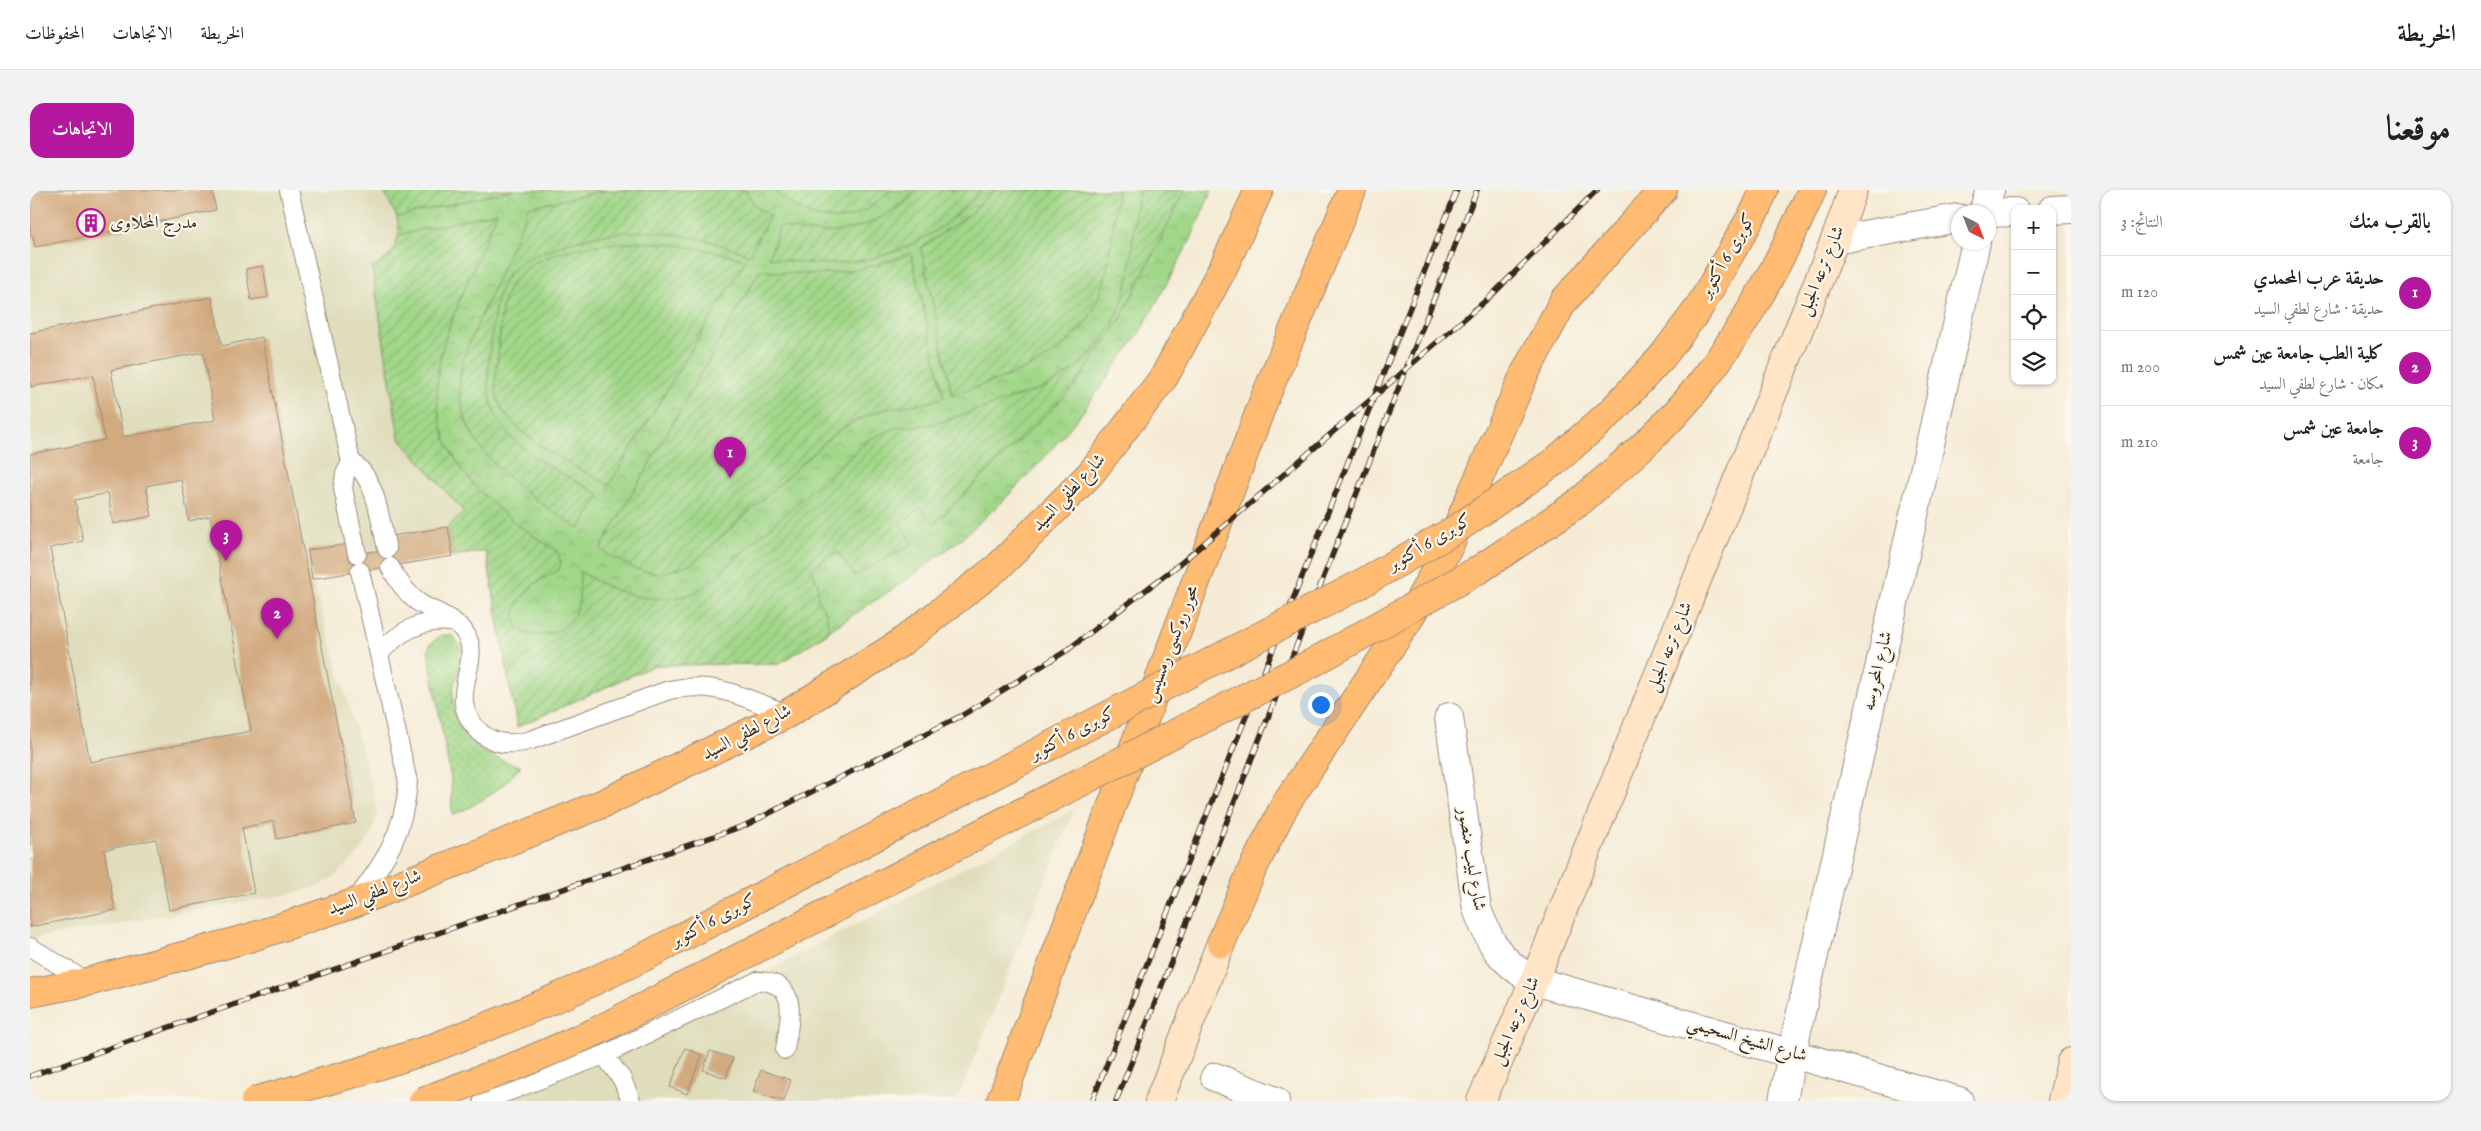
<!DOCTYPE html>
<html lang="ar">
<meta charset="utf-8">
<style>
:root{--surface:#fff;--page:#f2f2f2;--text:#222;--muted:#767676;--line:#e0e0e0;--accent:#b5179e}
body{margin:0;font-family:"IM FELL English",Amiri,serif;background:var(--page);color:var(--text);direction:rtl}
.controls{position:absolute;right:15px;top:15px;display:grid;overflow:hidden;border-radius:10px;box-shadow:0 1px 4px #0004}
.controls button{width:45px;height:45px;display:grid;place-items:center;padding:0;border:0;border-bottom:1px solid var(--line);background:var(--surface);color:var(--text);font:25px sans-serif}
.compass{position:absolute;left:1921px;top:15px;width:45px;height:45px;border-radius:50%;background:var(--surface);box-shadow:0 1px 4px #0004;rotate:138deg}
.you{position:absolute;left:1290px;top:514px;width:18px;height:18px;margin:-12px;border:4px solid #fff;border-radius:50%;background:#1a73e8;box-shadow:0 0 0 8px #1a73e833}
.badge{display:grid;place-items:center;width:32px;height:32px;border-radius:50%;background:var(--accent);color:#fff;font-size:16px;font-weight:700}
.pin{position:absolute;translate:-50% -41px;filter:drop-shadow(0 1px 2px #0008)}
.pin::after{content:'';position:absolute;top:26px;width:18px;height:15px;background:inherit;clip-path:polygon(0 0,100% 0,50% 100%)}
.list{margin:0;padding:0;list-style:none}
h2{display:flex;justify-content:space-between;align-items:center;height:65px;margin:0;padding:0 20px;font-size:21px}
h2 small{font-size:16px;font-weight:400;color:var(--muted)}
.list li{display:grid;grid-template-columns:32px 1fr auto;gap:15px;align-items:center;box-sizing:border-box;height:75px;padding:0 20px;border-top:1px solid var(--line)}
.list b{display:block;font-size:19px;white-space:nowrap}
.list p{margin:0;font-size:16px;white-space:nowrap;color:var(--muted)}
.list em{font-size:16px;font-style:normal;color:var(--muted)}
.icon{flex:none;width:28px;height:28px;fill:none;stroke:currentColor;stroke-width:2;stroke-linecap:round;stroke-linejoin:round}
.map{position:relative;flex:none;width:2041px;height:911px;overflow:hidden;direction:ltr;border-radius:15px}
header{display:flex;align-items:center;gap:30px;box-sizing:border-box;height:70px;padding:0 25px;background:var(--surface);border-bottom:1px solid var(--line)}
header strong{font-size:24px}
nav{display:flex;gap:28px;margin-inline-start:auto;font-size:18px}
.intro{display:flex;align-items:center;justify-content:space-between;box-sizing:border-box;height:120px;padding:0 30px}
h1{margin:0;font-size:35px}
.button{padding:12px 22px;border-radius:15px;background:var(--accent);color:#fff;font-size:18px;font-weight:700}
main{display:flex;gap:30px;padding:0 30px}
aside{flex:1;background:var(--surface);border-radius:15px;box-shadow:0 1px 4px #0004}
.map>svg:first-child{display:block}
.built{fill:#dfddbb}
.grass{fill:url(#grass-dots);stroke:#6e8054}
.park{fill:url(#park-crowns);stroke:#6e8054}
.garden{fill:url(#garden-furrows);stroke:#6e8054}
.building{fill:#d2aa80;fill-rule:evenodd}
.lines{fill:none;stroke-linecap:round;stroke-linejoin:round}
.lane-casing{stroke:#988a7a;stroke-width:20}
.street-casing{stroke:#988a7a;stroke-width:30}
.secondary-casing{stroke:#988a7a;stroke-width:30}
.primary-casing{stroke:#988a7a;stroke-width:30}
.highway-casing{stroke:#988a7a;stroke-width:30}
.lane{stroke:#fff;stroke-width:18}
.street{stroke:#fff;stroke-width:28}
.secondary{stroke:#ffe4c6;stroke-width:28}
.primary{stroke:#ffbb71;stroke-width:28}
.highway{stroke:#ffbb71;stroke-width:28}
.rail-casing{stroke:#3b2a1e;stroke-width:5.5}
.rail{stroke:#fbf7ec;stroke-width:4;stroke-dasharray:11;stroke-linecap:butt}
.highway-bridge-casing{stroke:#988a7a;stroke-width:30;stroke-linecap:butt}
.highway-bridge{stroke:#ffbb71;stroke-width:28}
.labels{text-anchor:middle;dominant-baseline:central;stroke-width:4.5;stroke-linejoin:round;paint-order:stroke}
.poi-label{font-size:18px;fill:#3b2a1e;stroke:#fbf7ec;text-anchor:start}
.street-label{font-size:18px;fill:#3b2a1e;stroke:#fbf7ec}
</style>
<header>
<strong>الخريطة</strong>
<nav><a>الخريطة</a><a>الاتجاهات</a><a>المحفوظات</a></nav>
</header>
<div class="intro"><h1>موقعنا</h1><a class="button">الاتجاهات</a></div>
<main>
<aside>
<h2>بالقرب منك<small>النتائج: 3</small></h2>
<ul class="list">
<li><span class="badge">1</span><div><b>حديقة عرب المحمدي</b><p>حديقة · شارع لطفي السيد</p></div><em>120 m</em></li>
<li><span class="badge">2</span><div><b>كلية الطب جامعة عين شمس</b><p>مكان · شارع لطفي السيد</p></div><em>200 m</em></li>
<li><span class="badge">3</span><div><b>جامعة عين شمس</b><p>جامعة</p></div><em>210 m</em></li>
</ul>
</aside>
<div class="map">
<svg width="2041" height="911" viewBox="0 0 2041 911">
<defs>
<pattern id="grass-dots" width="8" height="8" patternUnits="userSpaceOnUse" patternTransform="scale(1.25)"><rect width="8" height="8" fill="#a1d789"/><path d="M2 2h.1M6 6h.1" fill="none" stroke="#8cb976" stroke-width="1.8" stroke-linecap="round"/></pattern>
<pattern id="park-crowns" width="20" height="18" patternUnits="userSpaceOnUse" patternTransform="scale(1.25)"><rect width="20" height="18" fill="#a1d789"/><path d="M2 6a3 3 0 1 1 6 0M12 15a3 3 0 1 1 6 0" fill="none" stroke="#8cb976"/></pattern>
<pattern id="garden-furrows" width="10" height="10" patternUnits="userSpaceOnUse" patternTransform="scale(1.25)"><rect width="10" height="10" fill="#a1d789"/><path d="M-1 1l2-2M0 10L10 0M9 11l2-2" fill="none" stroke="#8cb976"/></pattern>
</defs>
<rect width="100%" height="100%" fill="#fbf7ec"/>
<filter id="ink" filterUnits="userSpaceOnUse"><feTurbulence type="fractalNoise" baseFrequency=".02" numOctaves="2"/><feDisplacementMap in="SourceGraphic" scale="10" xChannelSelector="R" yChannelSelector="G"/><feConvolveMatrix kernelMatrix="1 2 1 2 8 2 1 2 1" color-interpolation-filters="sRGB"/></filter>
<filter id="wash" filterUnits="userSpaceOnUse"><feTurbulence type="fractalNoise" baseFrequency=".0096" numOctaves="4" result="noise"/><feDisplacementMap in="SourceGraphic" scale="20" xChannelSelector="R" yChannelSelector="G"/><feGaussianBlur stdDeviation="1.12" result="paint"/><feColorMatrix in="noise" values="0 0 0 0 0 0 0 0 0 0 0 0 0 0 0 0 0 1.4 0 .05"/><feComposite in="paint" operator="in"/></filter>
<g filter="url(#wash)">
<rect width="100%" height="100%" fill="#f5ebd5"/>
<path class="built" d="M0,0H353L364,19L369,45L361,66L352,73L369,247L434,322L418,337L423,366L282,389L344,603L347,623L342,644L331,661L304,687L288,696L271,702L0,749Z
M1044,620L927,911H442L606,850Z"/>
<path class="grass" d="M412,445H421L432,456C432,460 433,466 432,471C430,481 424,490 423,501C420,544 452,568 491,576C471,600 450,614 422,625L421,590L398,461L400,454Z"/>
<path class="park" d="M353,0H1182L1161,49L1112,139L1052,223L1015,267L974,310L931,349L885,384L749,474L625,475L487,537L456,361L423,366L418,337L434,322L369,247L342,78C378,60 373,30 353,0Z"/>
<path class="garden" d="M353,0H483L367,27Z
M578,0H715L727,18L740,26L719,65C654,38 587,33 521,59C506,65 489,71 479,84C464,103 464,129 461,153C456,186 455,214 477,242C495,266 544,289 570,305L549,339C485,296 405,247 437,158L499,17Z
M745,0H861C853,6 845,14 836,20C805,39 767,26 745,0Z
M888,0H952C895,64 822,86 739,67L750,36C803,52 848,38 888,0Z
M964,0H1088C1082,32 1081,76 1070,105C1044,172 982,184 922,205L891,58L941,23Z
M1109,0H1155L1091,128L1044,197L904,334L890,318L870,334L883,353L825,386L807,361L781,379L788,393V408L796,423L799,442L749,474L625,475L487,537L456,361L423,366L418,337L434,322L369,247L342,78L361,66L369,45L467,22C452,61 433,99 419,138C380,247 441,307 527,361L531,373L529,379C520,386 509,389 500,398C453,448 527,461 545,423C551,411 549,394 550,381C583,404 628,417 667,402L838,250L868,237L905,234L1016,197C1057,176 1086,140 1097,95C1104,64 1102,31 1109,0Z
M611,52C648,53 681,60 716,70L579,295C549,279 492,250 473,221C461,202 467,178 469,158C470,144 470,129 473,116C485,57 564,54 611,52Z
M881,63L914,207C895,216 877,214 857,219C838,223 821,233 804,244L663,373L634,383L619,382L605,379L570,360L730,80C787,88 828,84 881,63Z"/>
<g id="blocks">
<path class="building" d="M0,0H182L186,20L5,57L3,46L0,47Z
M233,76L238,107L221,110L216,79Z
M182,107L192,156L232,147L326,633L247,649L244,631L212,638L224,703L139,720L126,649L74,660L85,720L0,737V264L75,250L63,185L0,197V143ZM173,162L185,230L93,247L81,180ZM151,289L159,331L180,326L221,541L60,572L20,358L53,351L45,310L78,303L83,334L122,326L116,296Z
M418,337L423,366L282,389L278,360L319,354L321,365L363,358L361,346Z
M655,858L672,865L657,904L640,897Z
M680,861L703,868L696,888L673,880Z
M731,880L761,890L754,911L723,902Z"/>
</g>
</g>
<g filter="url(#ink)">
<use href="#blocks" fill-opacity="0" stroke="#988a7a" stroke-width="1"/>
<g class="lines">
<defs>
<path id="lane" d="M259,0L321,272L315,284L313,298L327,364
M321,272C347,287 350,332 357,359
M360,377C368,391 377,405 391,414C405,422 423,428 433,440C458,472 410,506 451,543C466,556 484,555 501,550L639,500C686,490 714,508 757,524
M349,464C369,441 391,429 422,432
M326,710C356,670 374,643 378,592L330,381
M0,757L57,792
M574,865L592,889L601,911
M453,911L574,865L727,791C772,792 759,830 755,860"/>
<path id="street" d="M2022,20L2041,19
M1953,22L1960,0
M1958,23L1985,22
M1805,50L1928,28
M1419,527L1447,719C1461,756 1470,771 1504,791L1929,911
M1185,887L1245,911
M1753,911L1762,862L1946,52"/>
<path id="secondary" d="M1129,911L1191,753
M1451,911L1504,791L1805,50L1823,0
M2032,911L2041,872"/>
<path id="primary" d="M0,803L57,792L219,748L324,713L572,614L757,524L869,454L968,377L1061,283L1134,187L1193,78L1229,0
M971,911L1234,210L1322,0"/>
<path id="highway" d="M1524,272L1581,222L1632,167L1668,119L1726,19L1734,0
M1548,313C1589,277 1634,241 1668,197C1715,138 1752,69 1782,0
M1191,753L1222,680L1255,615L1377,432L1418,358L1495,183L1533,112L1633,0"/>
</defs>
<use href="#lane" class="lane-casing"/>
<use href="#street" class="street-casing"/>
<use href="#secondary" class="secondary-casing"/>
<use href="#primary" class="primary-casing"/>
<use href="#highway" class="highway-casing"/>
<use href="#lane" class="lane"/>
<use href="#street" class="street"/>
<use href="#secondary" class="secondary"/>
<use href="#primary" class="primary"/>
<use href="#highway" class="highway"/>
<defs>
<path id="rail" d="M0,886L716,635L931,526L1036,461L1151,373L1462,105L1567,0
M1062,911L1427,0
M1086,911L1447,0"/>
</defs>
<use href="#rail" class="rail-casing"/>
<use href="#rail" class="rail"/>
<defs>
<path id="highway-bridge" d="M225,911L325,883L400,859L474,830L547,799L618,765L1327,396L1428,338L1524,272
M393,911L491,874L565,842L1284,472L1450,379L1548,313"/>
</defs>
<use href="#highway-bridge" class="highway-bridge-casing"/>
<use href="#highway-bridge" class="highway-bridge"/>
</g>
</g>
<defs>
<symbol id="building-ring" viewBox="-11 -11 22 22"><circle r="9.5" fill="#fbf7ec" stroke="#b5179e" stroke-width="1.5"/><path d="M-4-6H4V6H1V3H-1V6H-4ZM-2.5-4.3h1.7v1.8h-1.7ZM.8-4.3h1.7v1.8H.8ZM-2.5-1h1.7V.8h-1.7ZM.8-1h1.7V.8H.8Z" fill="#b5179e"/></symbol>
</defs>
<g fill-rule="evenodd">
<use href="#building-ring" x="45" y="17" width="32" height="32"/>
</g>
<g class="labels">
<g class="poi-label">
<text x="80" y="33">مدرج المحلاوى</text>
</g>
<g class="street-label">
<text transform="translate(1698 66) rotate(-60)">كوبرى 6 أكتوبر</text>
<text transform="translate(1792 81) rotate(-68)">شارع ترعه الجبل</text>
<text transform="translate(1039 303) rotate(-47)">شارع لطفي السيد</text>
<text transform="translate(1400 353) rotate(-31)">كوبرى 6 أكتوبر</text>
<text transform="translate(1142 454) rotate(-69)">محور روكسى رمسيس</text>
<text transform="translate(1640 457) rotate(-68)">شارع ترعه الجبل</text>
<text transform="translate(1848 481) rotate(-77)">شارع المحروسه</text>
<text transform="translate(717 543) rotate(-28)">شارع لطفي السيد</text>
<text transform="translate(1043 544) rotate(-28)">كوبرى 6 أكتوبر</text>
<text transform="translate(1441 669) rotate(81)">شارع لبيب منصور</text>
<text transform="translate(345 703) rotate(-21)">شارع لطفي السيد</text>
<text transform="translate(684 731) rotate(-28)">كوبرى 6 أكتوبر</text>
<text transform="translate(1486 831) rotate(-66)">شارع ترعه الجبل</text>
<text transform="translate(1717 850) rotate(16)">شارع الشيخ السحيمي</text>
</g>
</g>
</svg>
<div class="controls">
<button>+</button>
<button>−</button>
<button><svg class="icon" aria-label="locate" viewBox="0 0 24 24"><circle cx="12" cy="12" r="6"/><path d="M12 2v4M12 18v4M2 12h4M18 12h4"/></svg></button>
<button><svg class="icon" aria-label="layers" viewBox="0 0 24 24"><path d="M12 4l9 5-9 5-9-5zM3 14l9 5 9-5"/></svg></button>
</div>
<svg class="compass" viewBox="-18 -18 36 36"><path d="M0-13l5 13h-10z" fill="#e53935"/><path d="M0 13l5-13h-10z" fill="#767676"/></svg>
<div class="you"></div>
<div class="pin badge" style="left:700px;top:288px">1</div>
<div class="pin badge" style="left:247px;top:449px">2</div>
<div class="pin badge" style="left:196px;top:371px">3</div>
</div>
</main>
